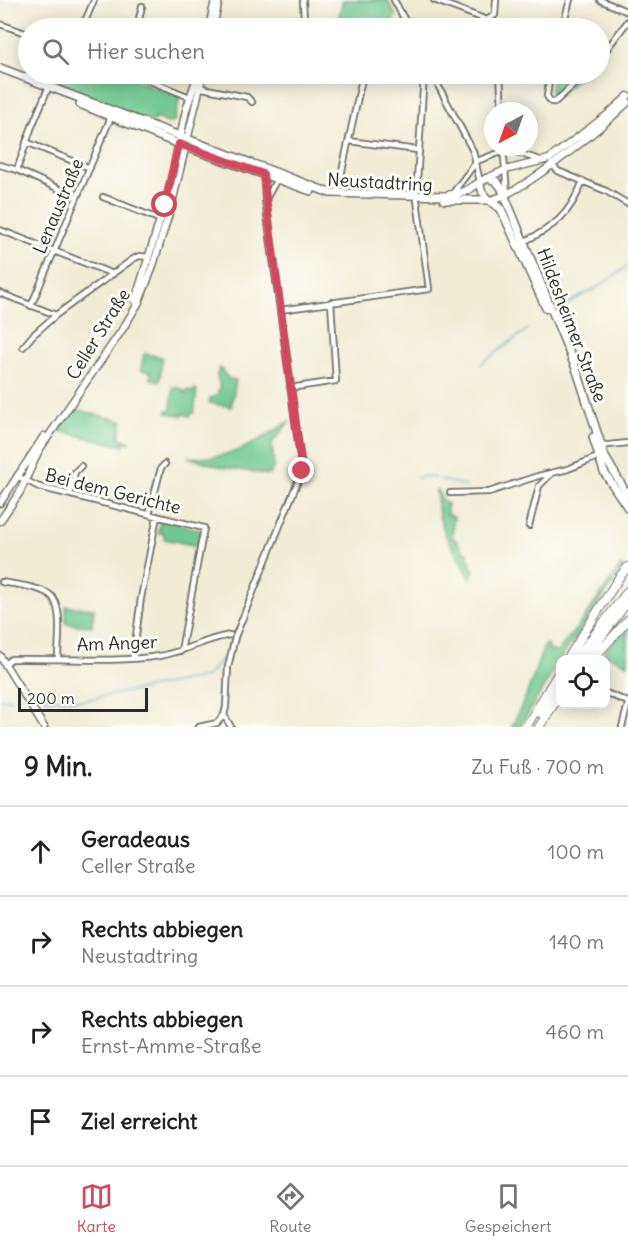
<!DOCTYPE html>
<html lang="de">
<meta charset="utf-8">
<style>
:root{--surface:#fff;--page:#f2f2f2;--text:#202124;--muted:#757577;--line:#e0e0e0;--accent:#d1495b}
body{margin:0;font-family:Delius,sans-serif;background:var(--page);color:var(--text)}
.controls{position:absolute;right:18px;bottom:18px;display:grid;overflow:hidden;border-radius:12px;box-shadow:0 3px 15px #0003}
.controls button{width:54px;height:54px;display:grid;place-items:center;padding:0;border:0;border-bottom:2px solid var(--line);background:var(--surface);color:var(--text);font:30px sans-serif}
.compass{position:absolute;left:484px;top:102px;width:54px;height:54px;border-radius:50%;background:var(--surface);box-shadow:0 3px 15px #0003;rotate:221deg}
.scale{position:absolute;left:18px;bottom:15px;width:130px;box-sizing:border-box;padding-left:6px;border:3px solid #2b2b2b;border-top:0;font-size:16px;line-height:21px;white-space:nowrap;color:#2b2b2b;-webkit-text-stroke:4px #fdfcf7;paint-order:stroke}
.stop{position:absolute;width:18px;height:18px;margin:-14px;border:4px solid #d1495b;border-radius:50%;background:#fff}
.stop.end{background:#d1495b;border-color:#fff;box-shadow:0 2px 6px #0008}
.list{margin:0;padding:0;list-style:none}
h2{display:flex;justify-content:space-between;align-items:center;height:78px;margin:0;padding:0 24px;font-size:26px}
h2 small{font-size:20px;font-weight:400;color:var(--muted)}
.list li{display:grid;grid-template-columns:39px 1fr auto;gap:18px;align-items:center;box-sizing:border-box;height:90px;padding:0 24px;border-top:2px solid var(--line)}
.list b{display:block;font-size:22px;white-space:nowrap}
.list p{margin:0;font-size:20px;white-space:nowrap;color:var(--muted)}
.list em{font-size:20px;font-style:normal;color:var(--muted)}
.icon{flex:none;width:33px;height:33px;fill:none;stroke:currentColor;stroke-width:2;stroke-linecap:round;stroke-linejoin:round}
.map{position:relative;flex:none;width:628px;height:727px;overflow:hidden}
.search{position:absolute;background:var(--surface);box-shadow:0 3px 15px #0003;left:18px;right:18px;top:18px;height:66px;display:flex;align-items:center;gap:15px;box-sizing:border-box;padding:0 21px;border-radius:33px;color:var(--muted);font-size:22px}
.sheet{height:438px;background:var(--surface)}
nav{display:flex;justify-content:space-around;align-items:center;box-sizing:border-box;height:84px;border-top:2px solid var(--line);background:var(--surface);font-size:16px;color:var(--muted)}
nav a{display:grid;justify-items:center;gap:3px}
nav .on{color:var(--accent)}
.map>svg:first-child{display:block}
.green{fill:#71c990;stroke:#4e7a5e;stroke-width:1.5}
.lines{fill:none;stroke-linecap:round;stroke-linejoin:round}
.stream{stroke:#5cacd7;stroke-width:1.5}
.street-casing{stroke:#706f66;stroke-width:8}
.secondary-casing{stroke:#706f66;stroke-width:9}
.primary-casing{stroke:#706f66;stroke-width:10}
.highway-casing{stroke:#706f66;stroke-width:10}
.street{stroke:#fff;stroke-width:4.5}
.secondary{stroke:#fff;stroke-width:6}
.primary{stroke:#fff;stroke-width:7}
.highway{stroke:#fff;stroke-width:8}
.route{stroke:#d1495b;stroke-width:8}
.labels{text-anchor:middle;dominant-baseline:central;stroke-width:6;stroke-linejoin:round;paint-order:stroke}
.street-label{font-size:18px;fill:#2b2b2b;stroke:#fdfcf7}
</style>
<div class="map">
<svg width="628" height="727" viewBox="0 0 628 727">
<rect width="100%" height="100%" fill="#fdfcf7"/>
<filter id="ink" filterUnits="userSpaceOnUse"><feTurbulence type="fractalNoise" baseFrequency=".0167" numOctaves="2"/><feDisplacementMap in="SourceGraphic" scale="12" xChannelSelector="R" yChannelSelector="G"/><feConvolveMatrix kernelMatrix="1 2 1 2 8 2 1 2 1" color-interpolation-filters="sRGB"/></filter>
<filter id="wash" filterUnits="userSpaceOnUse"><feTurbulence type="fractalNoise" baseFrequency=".008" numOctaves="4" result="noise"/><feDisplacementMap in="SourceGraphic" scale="24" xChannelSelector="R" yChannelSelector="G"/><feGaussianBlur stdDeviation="1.35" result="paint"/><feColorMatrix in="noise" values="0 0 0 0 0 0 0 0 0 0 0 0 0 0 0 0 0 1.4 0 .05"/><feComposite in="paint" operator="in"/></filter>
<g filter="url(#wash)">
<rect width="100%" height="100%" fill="#f1ecd4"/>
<path class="green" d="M343,0H388L396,16L394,18L390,28H355L337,23Z
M59,74H121L180,97L174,122L168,123L155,118L154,121L143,120L62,90L56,82Z
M554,74H572L579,76L558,96L550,93Z
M144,354L162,357L160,381L150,379L151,372L141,370Z
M219,367L229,379L236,380L231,407L209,403L210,398L216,396L220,388L217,375Z
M173,387L182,389L185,393L187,390L193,392L195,389L197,390L194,413H191L190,416L183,414L182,416L167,413V410L171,411Z
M74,409L123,421L119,437L131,443L123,442V446L59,431Z
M290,421L272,443L274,466L269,475L222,467L187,457C233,461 254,443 290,421Z
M436,490L439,491L441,499L447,504V514L454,517L452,537L456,540L463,551L468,552L467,558L470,559L471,566L474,570L470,578L445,534L439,516Z
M164,520L200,530L201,533L198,546L164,539V534L158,533L160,523Z
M621,566L623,568L560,660L520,727H512L526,696L545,644L548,645L549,650L557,652L582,621Z
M66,606L94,609L92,626L66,624Z
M628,626V664L607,655L603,659L597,660Z"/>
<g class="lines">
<path class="stream" d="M559,308L598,287L628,266
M481,364L528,329
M427,477L435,478
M417,478L427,476
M441,480L466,486
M0,699H12
M45,699L85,700L206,677L224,656"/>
</g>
</g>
<g filter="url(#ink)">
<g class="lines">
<defs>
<path id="street" d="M303,0L304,20L308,28
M394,0L409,28
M434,0L487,20L493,23L497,28
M600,0L628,12
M487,20L495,15L496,0
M0,24L28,34
M76,28L86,19L94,0
M137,28L142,6
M562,28L570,0
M600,58L628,21
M132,74L190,97
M432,74L473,151L480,182
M500,74L502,111
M550,74L547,96L551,102H555L585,74
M197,87L247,97L252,102
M349,141L418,150
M26,142L90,168
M503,147L507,192L505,195
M510,147L515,152L540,160
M551,164L558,171L606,191L628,204
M0,165L17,170L77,197
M17,170L31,129L54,74
M337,194L363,74
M452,194L477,161L504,151
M416,196L424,74
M103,197L161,220
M267,197L277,179
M0,230L113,274
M523,242C555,227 570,214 583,181
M0,293L56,315L133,259L139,256L149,257
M31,306L111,117
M280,310L429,289L417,200
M23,347L33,335L56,315
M290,388L336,381L331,302
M599,446L628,443
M17,476L39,487L204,528L181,651
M450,493L489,492L538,476L568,469L600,456
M70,494L75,472L81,466
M149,514L161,468L165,464
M529,526L539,486L550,475
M2,582C16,585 36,586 49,594C64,604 58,642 58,658
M133,658L141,598L157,516
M5,664L11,659C58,658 114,663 159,656C184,652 205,639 230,635
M606,693L628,702
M224,715L231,727
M199,727L217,723L224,715L226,707L228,667L235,637L302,471L265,200L264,173
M622,727L628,704"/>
<path id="secondary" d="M209,28L215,0
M213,28L219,0
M487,178L505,170L549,159L607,115L628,96
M480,182L482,192L489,200C519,197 604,125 628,102
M135,301L168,194L186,110L198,74
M0,503L44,436
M0,521L20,492L39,450L122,330L139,302L152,269L171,207L203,74
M0,656L44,727"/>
<path id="primary" d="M0,68L330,193L446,196L466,191L487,178L496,181L501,187L577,371L605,457L628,496
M80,104L186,147L311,191
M444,200H489L501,209L546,308
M593,437L604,472L628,508"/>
<path id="highway" d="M567,660L620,576L628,567
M575,660L628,591
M584,660L628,601
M592,660L628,620
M540,713L560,682
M526,727L560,670
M539,727L560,695"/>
</defs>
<use href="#street" class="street-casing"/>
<use href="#secondary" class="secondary-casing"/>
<use href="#primary" class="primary-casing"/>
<use href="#highway" class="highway-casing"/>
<use href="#street" class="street"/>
<use href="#secondary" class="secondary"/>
<use href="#primary" class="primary"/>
<use href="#highway" class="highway"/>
</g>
</g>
<g class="lines" filter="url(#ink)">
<path class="route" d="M165,205L179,144L263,174L302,471"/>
</g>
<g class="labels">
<g class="street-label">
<text transform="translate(380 182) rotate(3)">Neustadtring</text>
<text transform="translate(58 206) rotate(-67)">Lenaustraße</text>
<text transform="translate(572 325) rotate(69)">Hildesheimer Straße</text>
<text transform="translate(98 334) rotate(-58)">Celler Straße</text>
<text transform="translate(113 491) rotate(14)">Bei dem Gerichte</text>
<text transform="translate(117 643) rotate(-2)">Am Anger</text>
</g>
</g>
</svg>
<div class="controls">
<button><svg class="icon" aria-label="locate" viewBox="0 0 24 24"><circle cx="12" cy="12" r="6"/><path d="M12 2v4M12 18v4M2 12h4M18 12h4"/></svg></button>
</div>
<svg class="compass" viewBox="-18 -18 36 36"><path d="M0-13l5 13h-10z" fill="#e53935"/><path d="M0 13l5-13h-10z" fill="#757577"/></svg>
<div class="scale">200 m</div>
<div class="stop" style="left:165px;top:205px"></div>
<div class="stop end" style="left:302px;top:471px"></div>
<div class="search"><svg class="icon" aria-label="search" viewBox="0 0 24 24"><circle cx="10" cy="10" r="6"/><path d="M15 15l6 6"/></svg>Hier suchen</div>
</div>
<section class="sheet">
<h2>9 Min.<small>Zu Fuß · 700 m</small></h2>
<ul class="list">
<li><svg class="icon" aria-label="ahead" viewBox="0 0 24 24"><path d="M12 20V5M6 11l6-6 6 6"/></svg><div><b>Geradeaus</b><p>Celler Straße</p></div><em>100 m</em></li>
<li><svg class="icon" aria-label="right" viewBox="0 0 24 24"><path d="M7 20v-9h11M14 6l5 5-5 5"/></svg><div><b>Rechts abbiegen</b><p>Neustadtring</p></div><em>140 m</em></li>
<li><svg class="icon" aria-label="right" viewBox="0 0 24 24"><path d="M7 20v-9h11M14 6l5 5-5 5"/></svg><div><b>Rechts abbiegen</b><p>Ernst-Amme-Straße</p></div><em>460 m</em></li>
<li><svg class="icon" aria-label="arrive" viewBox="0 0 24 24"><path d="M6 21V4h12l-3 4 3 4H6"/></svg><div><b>Ziel erreicht</b></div></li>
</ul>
</section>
<nav>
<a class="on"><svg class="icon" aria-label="map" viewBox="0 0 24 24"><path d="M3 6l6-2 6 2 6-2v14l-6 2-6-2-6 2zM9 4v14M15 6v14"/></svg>Karte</a>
<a><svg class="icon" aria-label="directions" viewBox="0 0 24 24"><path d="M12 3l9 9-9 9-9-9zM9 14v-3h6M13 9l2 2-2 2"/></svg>Route</a>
<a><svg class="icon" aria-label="saved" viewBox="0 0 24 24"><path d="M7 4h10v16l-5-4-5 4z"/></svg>Gespeichert</a>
</nav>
